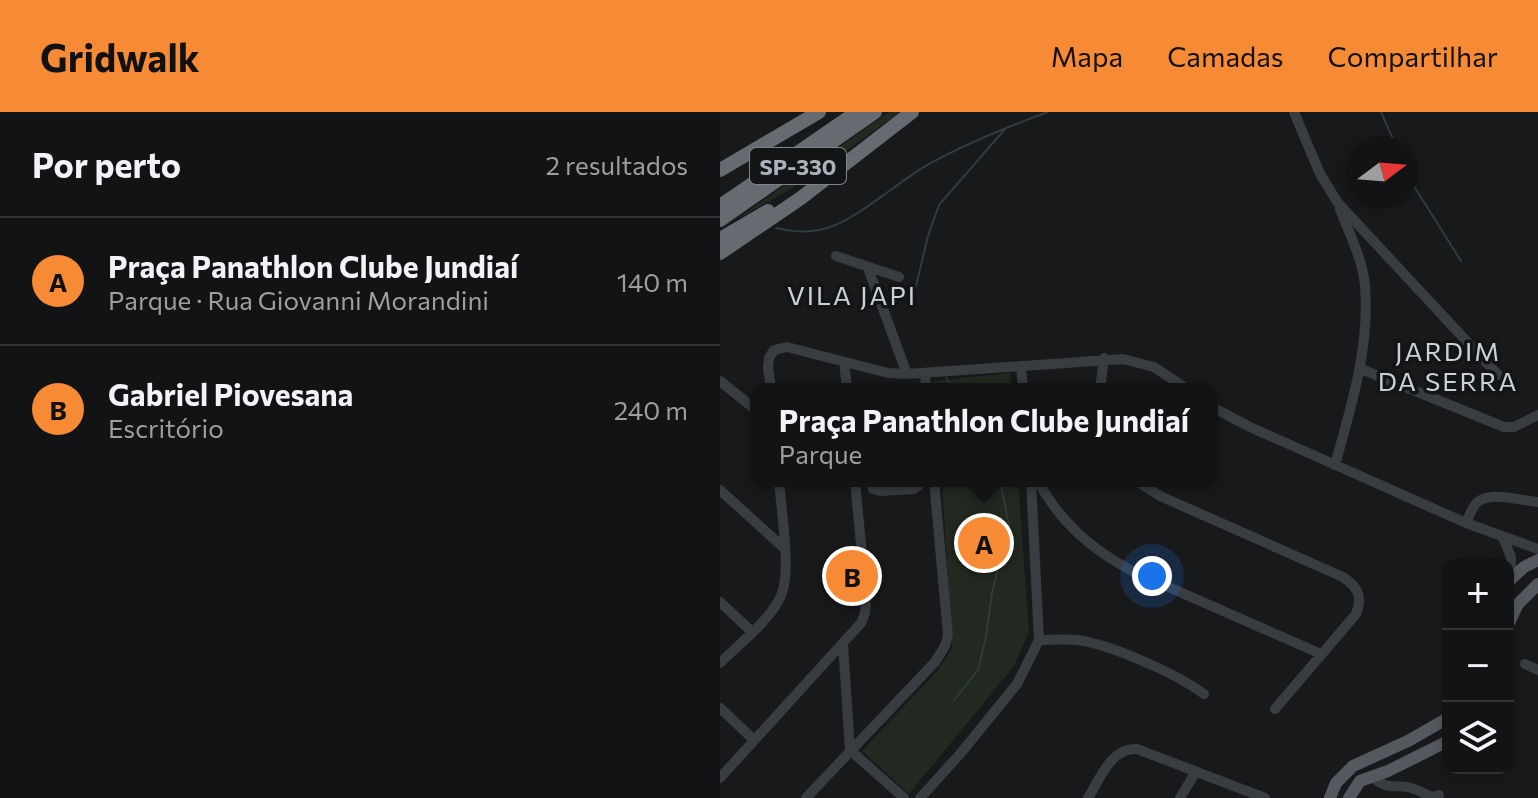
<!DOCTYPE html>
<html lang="pt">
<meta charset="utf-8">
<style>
:root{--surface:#121314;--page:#1b1c1d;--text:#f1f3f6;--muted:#9c9ea0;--line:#313234;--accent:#f78b35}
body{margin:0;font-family:Commissioner,sans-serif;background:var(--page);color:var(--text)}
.controls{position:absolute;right:24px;bottom:24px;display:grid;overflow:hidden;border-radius:16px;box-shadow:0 4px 12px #0003}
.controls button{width:72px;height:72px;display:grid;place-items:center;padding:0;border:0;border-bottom:2px solid var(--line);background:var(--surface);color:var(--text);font:40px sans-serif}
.compass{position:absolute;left:626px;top:24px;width:72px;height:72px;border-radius:50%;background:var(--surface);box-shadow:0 4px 12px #0003;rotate:74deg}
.you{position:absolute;left:432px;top:464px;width:28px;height:28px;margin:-20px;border:6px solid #fff;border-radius:50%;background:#1a73e8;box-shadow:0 0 0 12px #1a73e833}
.badge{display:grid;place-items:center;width:52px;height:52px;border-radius:50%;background:var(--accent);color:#111;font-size:26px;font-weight:700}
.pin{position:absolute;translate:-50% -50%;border:4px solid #fff;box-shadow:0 2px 8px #0006}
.popup{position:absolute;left:30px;top:271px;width:468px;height:104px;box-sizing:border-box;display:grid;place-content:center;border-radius:16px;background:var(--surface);filter:drop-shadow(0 2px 6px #0005);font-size:26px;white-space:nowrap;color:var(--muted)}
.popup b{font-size:30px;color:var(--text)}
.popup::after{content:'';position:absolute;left:50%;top:100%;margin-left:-16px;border:16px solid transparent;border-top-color:var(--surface)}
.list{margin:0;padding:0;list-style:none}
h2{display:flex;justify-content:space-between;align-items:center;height:104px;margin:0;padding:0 32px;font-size:34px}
h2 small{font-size:26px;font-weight:400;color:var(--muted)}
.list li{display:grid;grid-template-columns:52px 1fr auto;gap:24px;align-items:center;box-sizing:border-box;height:128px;padding:0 32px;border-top:2px solid var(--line)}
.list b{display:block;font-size:30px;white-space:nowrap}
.list p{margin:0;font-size:26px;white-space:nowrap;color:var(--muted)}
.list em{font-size:26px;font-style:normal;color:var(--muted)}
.icon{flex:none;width:44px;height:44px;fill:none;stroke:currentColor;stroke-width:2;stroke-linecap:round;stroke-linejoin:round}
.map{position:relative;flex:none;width:818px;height:686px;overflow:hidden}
header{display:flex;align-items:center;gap:48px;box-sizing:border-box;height:112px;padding:0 40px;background:var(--accent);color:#111}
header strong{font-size:38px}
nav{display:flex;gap:44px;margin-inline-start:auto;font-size:28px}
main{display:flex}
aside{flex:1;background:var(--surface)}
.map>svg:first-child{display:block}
.green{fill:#212920}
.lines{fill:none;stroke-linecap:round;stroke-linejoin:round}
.stream{stroke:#2e3b3f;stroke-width:2}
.minor{stroke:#393c40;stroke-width:10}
.major{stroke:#55595f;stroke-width:12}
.highway{stroke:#656b71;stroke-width:14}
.labels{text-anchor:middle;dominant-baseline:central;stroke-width:7;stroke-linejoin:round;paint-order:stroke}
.shield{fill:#131416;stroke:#7d838a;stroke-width:2}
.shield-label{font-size:22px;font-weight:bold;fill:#aab3bb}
.neighbourhood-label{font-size:26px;letter-spacing:2px;fill:#ccd1d7;stroke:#131416}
</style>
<header>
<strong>Gridwalk</strong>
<nav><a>Mapa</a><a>Camadas</a><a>Compartilhar</a></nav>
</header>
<main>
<aside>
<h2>Por perto<small>2 resultados</small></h2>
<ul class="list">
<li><span class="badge">A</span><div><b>Praça Panathlon Clube Jundiaí</b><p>Parque · Rua Giovanni Morandini</p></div><em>140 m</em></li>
<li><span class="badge">B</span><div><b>Gabriel Piovesana</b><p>Escritório</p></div><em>240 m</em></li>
</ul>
</aside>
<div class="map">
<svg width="818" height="686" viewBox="0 0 818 686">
<rect width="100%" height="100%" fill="#18191b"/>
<path class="green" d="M169,0H181L74,75L14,109Z
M290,261L291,277H214L213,269Z
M222,369H298L309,520L294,554L189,682L142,639L218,558L232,536Z"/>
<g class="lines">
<path class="stream" d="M661,0L677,36
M686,57L692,71L741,149
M56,116C71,119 84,121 99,118C132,113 178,69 209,52C247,31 287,15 328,0
M191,195L208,124L219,93L285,17
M226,266L233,277
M234,588L258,558L266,525L272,481L289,413L280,369"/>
<path class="minor" d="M574,0L600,62L618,91L778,263
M116,144L179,165
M148,156L187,262
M124,250L127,277
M301,254L303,277
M641,257L784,315H794L818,303
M205,261L206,277
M0,269L36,298
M51,277L48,256L49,246L54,238L67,235L168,261L187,262L403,247L434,255L467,277
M380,277L384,246
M492,295L530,315L746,411L818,437
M615,353C631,295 650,235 645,174C643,148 629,121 620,97
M150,369L153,377L160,379L194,377L198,374L199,369
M318,369C340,410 371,437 412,459L601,542
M417,369L440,384L623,465C638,475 643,485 636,502L555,597
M0,378L64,436
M746,411C749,405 751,398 755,393C766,377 801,389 818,390
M783,426L791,445V466
M0,490L32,520
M319,528C332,528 344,527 357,528C390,532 457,562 484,582
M123,532L130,638L184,686
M0,551C18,533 54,505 62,481C71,456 61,397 59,369
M805,552L818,558
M0,596L34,628
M652,664C668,681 676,670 694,677C701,679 706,683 712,685L719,683
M0,666L141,511L145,501L146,485L135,369
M86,686L215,550L225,534L228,523L214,369
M200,686L240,642L297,572L319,528L311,369
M368,686C380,667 391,635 417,637L545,686
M460,686L475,661"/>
<path class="major" d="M788,470L804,455L818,448
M788,513L798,492L818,472
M610,686L616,671L633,654L688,629L728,606
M629,686L640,669L668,659L728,629"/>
<path class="highway" d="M0,58L99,0
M0,94L137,0
M0,108L155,0
M0,127L48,99
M0,141L81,86L192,0"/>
</g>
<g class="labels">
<rect class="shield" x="30" y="36" width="96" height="36" rx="6"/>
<g class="shield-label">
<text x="78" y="54">SP-330</text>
</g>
<g class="neighbourhood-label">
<text x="132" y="182">VILA JAPI</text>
<text x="728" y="238">JARDIM<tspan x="728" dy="30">DA SERRA</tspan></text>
</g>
</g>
</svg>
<div class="controls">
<button>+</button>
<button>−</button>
<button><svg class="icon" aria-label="layers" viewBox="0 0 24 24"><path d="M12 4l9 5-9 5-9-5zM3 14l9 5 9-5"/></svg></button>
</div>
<svg class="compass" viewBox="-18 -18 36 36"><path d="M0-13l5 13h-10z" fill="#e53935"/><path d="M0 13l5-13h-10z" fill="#9c9ea0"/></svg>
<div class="you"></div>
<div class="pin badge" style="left:264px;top:431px">A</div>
<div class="popup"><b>Praça Panathlon Clube Jundiaí</b>Parque</div>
<div class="pin badge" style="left:132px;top:464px">B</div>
</div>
</main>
